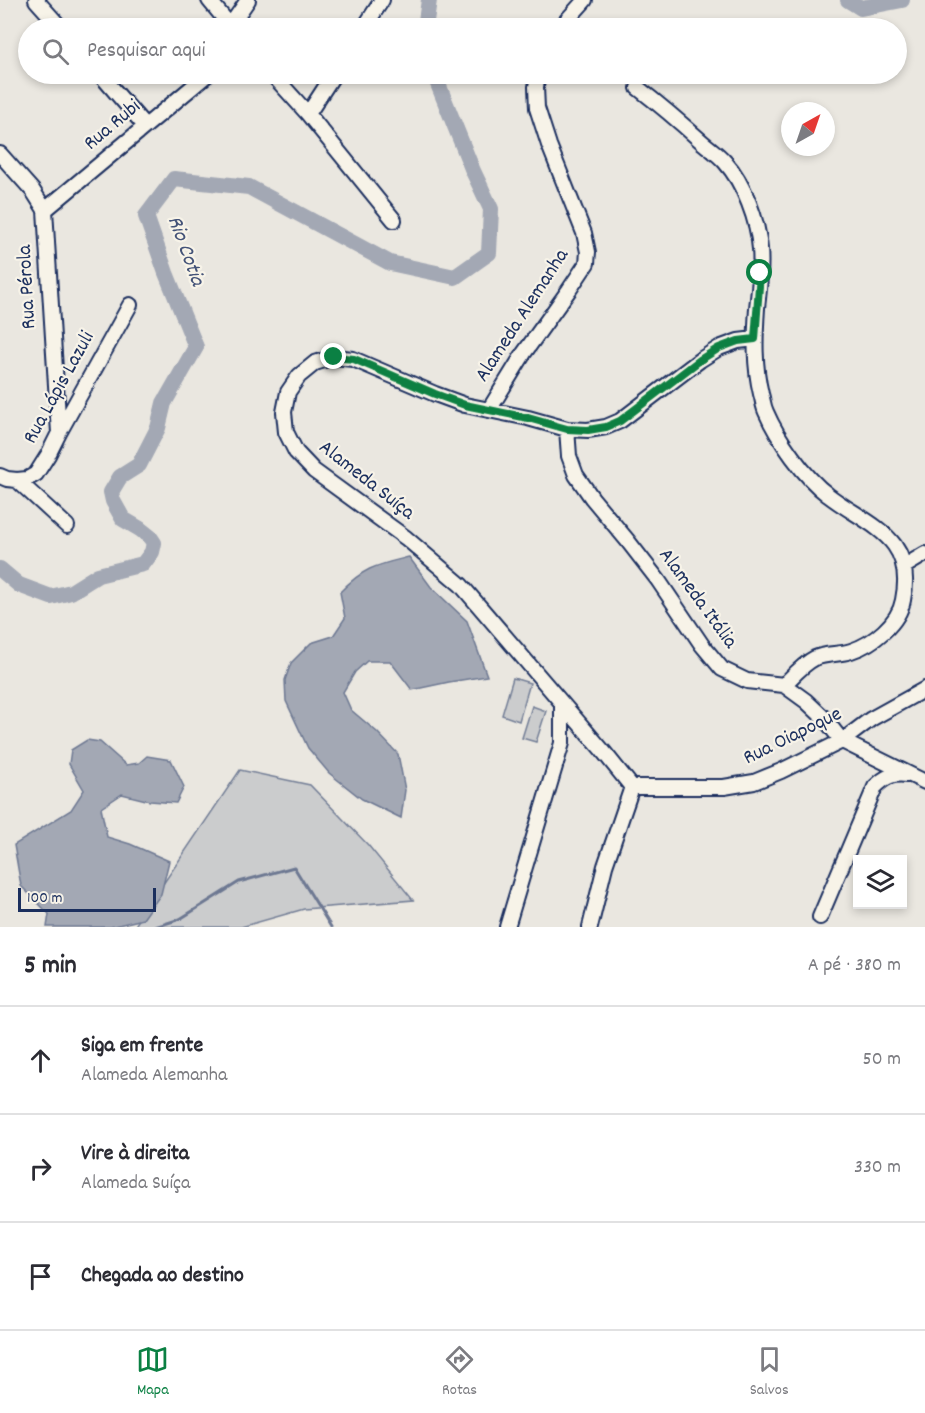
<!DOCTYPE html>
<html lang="pt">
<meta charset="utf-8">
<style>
:root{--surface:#fff;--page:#f7f7f7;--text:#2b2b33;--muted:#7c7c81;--line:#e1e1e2;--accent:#0b8043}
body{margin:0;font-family:Dekko,sans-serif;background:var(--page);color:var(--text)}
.controls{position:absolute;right:18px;bottom:18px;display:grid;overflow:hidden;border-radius:0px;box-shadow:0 3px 9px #0003}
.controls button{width:54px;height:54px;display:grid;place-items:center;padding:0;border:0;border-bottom:2px solid var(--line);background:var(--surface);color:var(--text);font:30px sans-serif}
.compass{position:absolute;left:781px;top:102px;width:54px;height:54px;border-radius:50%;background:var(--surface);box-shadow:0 3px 9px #0003;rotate:40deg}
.scale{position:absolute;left:18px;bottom:15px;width:138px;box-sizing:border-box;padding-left:6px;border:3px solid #1b2f5e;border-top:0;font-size:16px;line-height:21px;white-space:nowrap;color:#1b2f5e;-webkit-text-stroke:4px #f7f3e8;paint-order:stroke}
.stop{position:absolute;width:18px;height:18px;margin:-14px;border:4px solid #0b8043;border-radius:50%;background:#fff}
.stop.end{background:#0b8043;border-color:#fff;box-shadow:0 2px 6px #0008}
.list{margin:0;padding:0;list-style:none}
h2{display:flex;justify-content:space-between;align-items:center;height:78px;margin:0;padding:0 24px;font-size:26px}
h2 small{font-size:20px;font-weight:400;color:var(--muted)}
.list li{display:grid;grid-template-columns:39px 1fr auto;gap:18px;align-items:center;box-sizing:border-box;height:108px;padding:0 24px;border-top:2px solid var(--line)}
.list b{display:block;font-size:22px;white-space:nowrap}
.list p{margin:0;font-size:20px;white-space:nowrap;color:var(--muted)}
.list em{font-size:20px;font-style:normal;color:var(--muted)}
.icon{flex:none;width:33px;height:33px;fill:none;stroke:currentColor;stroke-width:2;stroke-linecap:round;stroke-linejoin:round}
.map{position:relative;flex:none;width:925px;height:927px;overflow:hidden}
.search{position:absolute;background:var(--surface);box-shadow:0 3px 9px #0003;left:18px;right:18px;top:18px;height:66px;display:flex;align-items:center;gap:15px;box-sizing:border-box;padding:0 21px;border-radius:33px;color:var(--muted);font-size:22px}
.sheet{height:402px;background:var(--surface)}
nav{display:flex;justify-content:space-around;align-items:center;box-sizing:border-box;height:84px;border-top:2px solid var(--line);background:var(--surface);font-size:16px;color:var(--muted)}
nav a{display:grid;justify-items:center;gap:3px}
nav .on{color:var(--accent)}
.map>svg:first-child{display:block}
.green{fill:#cbcccd;stroke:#737e96;stroke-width:1.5}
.water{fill:#a3a8b4;stroke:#6d7892;stroke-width:1.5}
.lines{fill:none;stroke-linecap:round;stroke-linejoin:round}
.stream{stroke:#6d7892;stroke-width:3}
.river{stroke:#a3a8b4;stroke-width:16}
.minor-casing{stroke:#1b2f5e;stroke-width:18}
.minor{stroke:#f7f3e8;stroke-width:14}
.route{stroke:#0b8043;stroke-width:8}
.labels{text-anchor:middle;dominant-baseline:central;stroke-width:4.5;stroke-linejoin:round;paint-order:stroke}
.street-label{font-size:21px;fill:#1b2f5e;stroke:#f7f3e8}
.water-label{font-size:22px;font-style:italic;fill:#445378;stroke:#f7f3e8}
</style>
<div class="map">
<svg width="925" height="927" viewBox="0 0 925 927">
<rect width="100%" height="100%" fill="#eae7e0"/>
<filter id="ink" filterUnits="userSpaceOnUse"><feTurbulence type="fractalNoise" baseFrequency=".0167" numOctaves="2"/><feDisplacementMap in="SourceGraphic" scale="12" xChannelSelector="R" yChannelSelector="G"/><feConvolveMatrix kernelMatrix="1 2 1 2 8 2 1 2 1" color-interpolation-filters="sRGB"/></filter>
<g filter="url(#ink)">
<path class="green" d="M513,678L530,683L519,721L502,715Z
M532,706L546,711L536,742L522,738Z
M240,770L310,785L368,845L413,900L304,909L241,927H134Z"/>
<path class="water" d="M409,557L431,587L467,621L487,676L449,682L412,690L390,661H367L355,672L343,692L351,710L377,732L398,754L405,790L401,818L362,799L329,773L308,748L286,701L285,680L291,663L311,643L333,636L345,618L340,592C364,567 377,565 409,557Z
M87,740L100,742L126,765L139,763L147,756L171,760L184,787L176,803L150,801L122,794L101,808L107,837L130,844L169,861L161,894L143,919L110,927H47L49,914L21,886L14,845L71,810L84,790L69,764L71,750Z"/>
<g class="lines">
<path class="stream" d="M155,927L180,919L239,882L294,867L331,927"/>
<path class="river" d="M848,0L861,8L902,0
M425,28L429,0
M0,569L19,585L51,597L71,592L98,575L143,564L152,552L154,543L150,537L140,529L123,519L113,501L111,492L120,477L139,465L158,428L164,403L196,347L166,273L146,216L174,179L249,187L390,263L455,277L489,253L491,209L473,171L434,74"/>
<defs>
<path id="minor" d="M36,0L61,28
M209,0L232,28
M230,26L248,0
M364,28L382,0
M560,28L585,0
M100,74L145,126
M272,74L308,114L394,220
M638,88C660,105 681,123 701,141C709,148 718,154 725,162C744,183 758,221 760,249C762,269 759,289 757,308C755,338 754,365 761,394C763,400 763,406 766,412C777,438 805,478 828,495C868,526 916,536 903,600C899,623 873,644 851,651C839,655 826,653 815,658C803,664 793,676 784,685
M308,114L334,74
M0,154L33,191L45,210L59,433
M45,210L208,74
M489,410L524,353L569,290L587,263L588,252L584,233L549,145L537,108L536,87L538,74
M567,429L569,456L576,475L592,498L627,540L658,580L702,645L722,669L747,681L784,685L806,701L824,718L842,741L925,782
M0,476L7,479L17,480L67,526
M17,480L27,479L36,474L48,455L59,433L130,305
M905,566L925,554
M632,787L603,751L461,585L406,538L314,471L296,452L286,432L284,412L288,392L299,376L315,363L334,357L353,359L435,394L465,405L528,418L567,429L588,430L606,427L620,421L700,360L719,348L738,341L755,339
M632,787H724L754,782L781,771L842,741L871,719L925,689
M820,917L875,787C885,777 892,773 907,775
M507,927L562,743V703
M590,927L605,866L632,787"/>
</defs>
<use href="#minor" class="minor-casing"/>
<use href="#minor" class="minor"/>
</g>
</g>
<g class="lines" filter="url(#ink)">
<path class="route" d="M334,357L354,359L435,394L465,405L528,418L567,429L588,430L606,427L620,421L700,360L719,348L738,341L755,339L760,273"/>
</g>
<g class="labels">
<g class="street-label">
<text transform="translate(113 126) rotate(-40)">Rua Rubi</text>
<text transform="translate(28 287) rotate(-93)">Rua Pérola</text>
<text transform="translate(523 316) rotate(-57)">Alameda Alemanha</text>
<text transform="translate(60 388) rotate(-61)">Rua Lápis Lazuli</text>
<text transform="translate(366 481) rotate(38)">Alameda Suíça</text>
<text transform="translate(697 599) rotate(54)">Alameda Itália</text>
<text transform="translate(793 737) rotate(-26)">Rua Oiapoque</text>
</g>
<g class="water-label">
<text transform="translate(185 251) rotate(70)">Rio Cotia</text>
</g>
</g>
</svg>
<div class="controls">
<button><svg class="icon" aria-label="layers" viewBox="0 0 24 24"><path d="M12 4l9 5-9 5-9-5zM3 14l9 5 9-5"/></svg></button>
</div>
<svg class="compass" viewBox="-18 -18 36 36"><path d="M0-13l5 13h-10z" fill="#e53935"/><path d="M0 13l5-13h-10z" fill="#7c7c81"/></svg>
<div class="scale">100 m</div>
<div class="stop" style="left:760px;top:273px"></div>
<div class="stop end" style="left:334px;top:357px"></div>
<div class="search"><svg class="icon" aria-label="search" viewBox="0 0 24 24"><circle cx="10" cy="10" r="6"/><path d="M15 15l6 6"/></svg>Pesquisar aqui</div>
</div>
<section class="sheet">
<h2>5 min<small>A pé · 380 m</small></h2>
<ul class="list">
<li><svg class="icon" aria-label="ahead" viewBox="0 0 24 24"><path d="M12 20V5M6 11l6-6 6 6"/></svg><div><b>Siga em frente</b><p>Alameda Alemanha</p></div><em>50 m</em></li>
<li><svg class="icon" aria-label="right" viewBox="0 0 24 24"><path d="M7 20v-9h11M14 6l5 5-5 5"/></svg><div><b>Vire à direita</b><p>Alameda Suíça</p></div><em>330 m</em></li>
<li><svg class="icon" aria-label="arrive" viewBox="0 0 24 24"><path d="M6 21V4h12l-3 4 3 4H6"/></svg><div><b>Chegada ao destino</b></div></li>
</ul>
</section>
<nav>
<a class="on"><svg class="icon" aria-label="map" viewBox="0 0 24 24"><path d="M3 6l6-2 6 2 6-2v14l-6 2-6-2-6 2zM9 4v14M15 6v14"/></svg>Mapa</a>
<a><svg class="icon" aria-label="directions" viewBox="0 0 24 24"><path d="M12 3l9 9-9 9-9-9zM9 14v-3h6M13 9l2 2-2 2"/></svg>Rotas</a>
<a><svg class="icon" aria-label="saved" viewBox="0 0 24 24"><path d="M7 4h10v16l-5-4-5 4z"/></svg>Salvos</a>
</nav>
